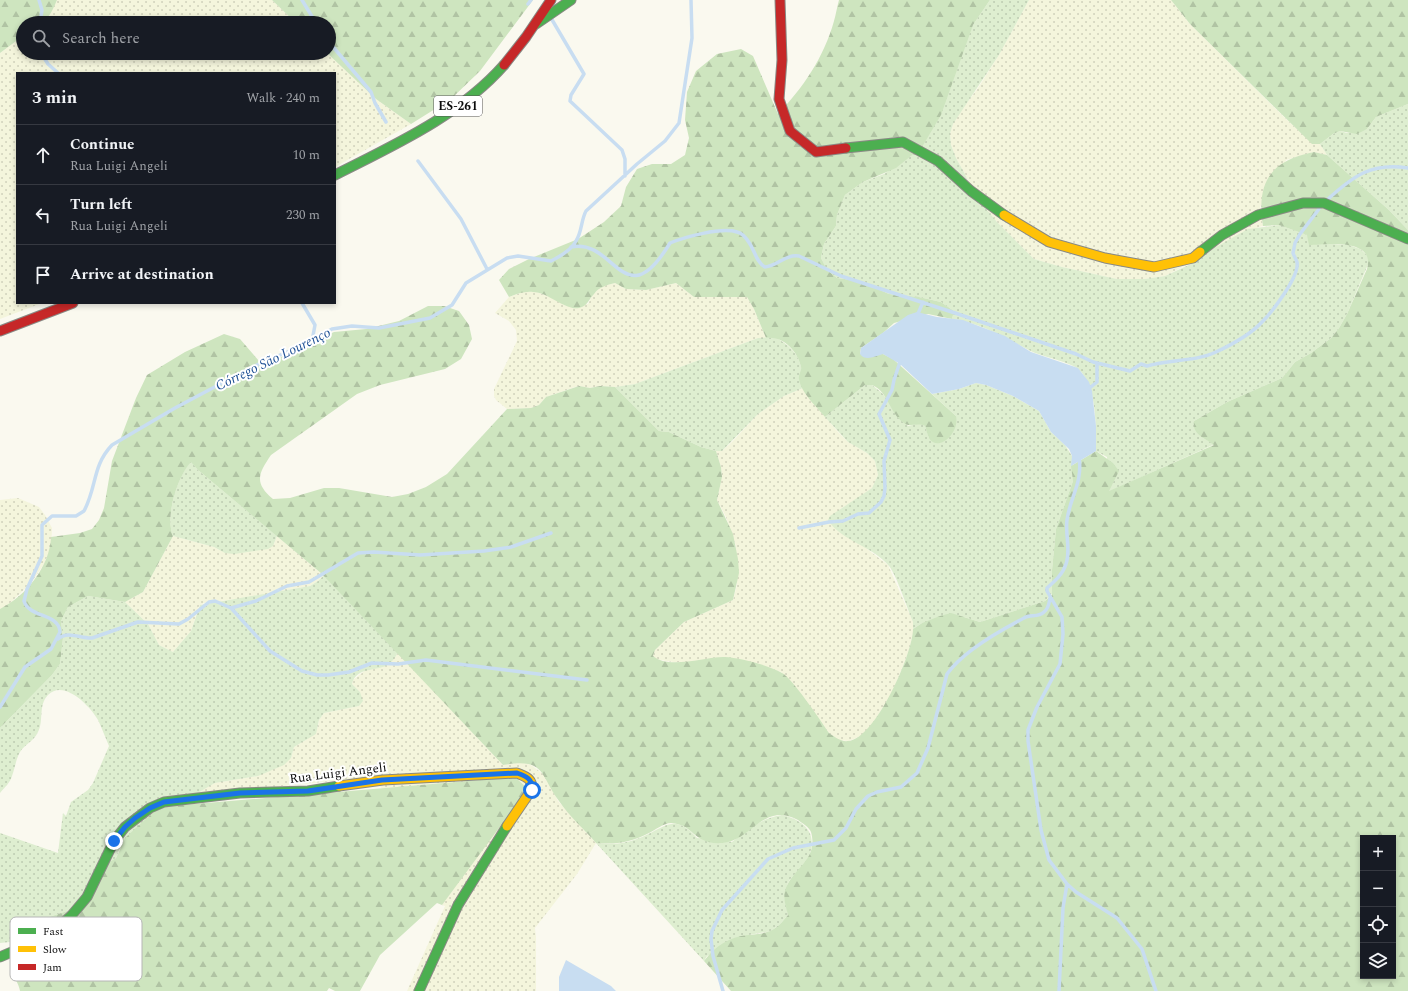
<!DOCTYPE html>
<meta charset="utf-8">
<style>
:root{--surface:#171b24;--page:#20242c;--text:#f1f3f6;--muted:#9ea1a6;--line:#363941}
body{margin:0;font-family:Spectral,serif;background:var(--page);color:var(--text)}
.controls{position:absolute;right:12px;bottom:12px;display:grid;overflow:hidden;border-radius:0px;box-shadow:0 2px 6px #0003}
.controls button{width:36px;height:36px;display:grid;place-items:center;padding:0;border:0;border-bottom:1px solid var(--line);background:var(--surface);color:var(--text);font:20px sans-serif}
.stop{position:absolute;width:12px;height:12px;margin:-9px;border:3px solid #1a73e8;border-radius:50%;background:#fff}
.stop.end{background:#1a73e8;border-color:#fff;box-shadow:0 1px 4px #0008}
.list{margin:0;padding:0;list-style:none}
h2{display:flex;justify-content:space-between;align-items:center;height:52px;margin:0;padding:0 16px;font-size:17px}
h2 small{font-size:13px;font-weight:400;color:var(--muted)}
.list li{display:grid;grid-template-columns:26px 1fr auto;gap:12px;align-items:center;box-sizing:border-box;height:60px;padding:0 16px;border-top:1px solid var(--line)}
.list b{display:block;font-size:15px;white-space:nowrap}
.list p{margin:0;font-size:13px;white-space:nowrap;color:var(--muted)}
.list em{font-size:13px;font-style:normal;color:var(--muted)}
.icon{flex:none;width:22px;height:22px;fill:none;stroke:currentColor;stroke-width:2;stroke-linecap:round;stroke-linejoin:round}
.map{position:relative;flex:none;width:1408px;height:991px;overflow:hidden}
.search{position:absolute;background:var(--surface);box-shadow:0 2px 6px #0003;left:16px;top:16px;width:320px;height:44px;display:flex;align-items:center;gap:10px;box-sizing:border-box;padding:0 14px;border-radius:22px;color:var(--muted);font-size:15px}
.panel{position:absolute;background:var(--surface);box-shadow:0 2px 6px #0003;left:16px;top:72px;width:320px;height:232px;border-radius:0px}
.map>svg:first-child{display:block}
.farmland{fill:url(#farmland-dots)}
.grass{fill:url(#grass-dots)}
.forest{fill:url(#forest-firs);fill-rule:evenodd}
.water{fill:#c8ddf1}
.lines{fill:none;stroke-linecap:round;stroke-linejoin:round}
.stream{stroke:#c8ddf1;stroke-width:3.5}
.fast-casing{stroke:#898984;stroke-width:11}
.slow-casing{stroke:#898984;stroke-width:11}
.jam-casing{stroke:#898984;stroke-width:11}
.fast{stroke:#4caf50;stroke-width:9}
.slow{stroke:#ffc107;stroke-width:9}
.jam{stroke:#c62828;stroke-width:9}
.route{stroke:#1a73e8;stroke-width:5}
.labels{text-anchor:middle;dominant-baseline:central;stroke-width:4;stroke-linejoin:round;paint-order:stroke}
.shield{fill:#fff;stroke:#545454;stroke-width:1}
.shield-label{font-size:12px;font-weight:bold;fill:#0b0b0b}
.street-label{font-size:13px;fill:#0b0b0b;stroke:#fff}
.water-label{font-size:14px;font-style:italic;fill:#1d4f94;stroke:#fff}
.key{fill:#fff;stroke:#b6b6b6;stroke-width:1}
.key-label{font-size:11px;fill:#0b0b0b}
</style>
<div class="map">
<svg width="1408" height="991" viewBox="0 0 1408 991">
<defs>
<pattern id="farmland-dots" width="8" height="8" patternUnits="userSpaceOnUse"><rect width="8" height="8" fill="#f4f5dc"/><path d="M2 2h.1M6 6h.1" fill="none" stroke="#d0d1bb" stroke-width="1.8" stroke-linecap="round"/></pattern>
<pattern id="grass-dots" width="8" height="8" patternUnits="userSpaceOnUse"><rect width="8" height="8" fill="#deeed0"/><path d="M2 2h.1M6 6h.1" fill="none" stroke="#bdcbb1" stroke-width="1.8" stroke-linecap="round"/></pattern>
<pattern id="forest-firs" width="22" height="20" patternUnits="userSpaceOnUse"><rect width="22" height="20" fill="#cee5bf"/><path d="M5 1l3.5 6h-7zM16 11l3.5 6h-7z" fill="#b0c3a3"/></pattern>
</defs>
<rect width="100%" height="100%" fill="#faf9ef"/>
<path class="farmland" d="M57,0H272L296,23H41L49,16Z
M1029,0H1171L1190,24L1285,118L1312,143L1320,144L1327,155L1314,152L1286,160L1260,207L1263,226L1259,227L1165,276L1145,279H1117L1062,267L1034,259L997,222L973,193L965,174L956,158L951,145L950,134L953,124L961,111L978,88L999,55Z
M23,36V53H327L376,99L411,124L335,167V73H17V303H42L0,319V53Z
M615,283L626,289L646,290L676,283L694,297H747L754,309L766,338H758L635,384L615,387L600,386L590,388L578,386L546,397L539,405L531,408L507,409L496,400L494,396V389L517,341L516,330L509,321L495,313L509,297L523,292L534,291L558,300L566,306L588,304L593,294L602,286Z
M803,388L806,394L838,432L848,442L867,453L875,461L878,475L872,488L856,500L840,509L867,549L888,565L913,622V634L908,653L893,691L870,728L861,736L849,741L838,740L829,733L781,672L750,662L724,657L693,662H673L656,659L653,656L655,650L684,622L733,600L737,585L736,546L726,517L717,500L722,476L721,467L716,451H722L732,442L758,414L784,396Z
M18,498L39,507L45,515L52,528L51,548L44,564L31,583L7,606L0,609V500Z
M173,536L214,547L219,550L274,544L277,536L323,575L318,581L310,586L244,598L204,603L199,606L191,631L173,652L159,645L148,624L125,602L143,592Z
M398,653L503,765L521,762L531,765L539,771L546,777L558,801L596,843L577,874L535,928L536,937V991H407L445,906L442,905L456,885L373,777L193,795L215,783L258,776L291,758L294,747L306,740L318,727L319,720L324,713L359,706L360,692L352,684L353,680L367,669L390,663Z"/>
<path class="grass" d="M990,0H1029L999,55L953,124L950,134L951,145L956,158L965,174L973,193L997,222L1034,259L1062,267L1117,279H1145L1165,276L1191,264L1209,251L1248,229L1279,225L1333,244L1349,245L1360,249L1368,256L1369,262L1347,314L1339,328L1331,338L1311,353L1295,362L1282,378L1227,402L1194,421L1203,438L1215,444L1108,492L1107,457L1096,451C1096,428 1098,375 1071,365C1055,358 1038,356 1023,347C1001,336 978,322 952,319L954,311L941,302L919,297L889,294L860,281L837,278L827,271L821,258L824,244L836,226L837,215L845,195L863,182L884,174L906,159L973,25Z
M1408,104V230L1389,210L1327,155L1320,144L1333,134L1340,131L1347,133L1367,129L1376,117Z
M775,337C787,344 798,352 801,367C803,376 797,374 803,388L784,396L758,414L722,451H716L701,447L669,432L659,431L615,387L635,384L758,338Z
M976,383L986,385L1013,396L1039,411L1051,432L1065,445L1072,456L1073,481L1056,529L1052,570V594L1045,601L980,622L964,617L922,623L913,629V622C907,608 897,576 889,566C873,546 841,541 828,520L830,516L872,488L878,475L875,461L867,453L848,442L825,417L865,385H872L882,393L908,426L920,423L925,426L929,438L956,416L932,394L959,389Z
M191,461L198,470L277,536L273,546L268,549L234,554L225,553L214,547L173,536C165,517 177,477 191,461Z
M324,575L398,653C395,657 393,661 389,664C378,672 356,666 352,684L360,692L363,701L359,706L324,713L319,720L316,734L294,747L291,758L284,765L258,776L215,783L194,795L120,848L116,858L105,865L73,909L49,917L23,929L20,939L10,942L0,943V833L58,853L63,813L66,816L71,802L88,790L93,783L109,746C105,737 102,728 98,720C90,706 64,679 48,695C38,705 44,721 38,732C34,741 24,745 20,752C16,759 15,768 12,776C10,783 5,787 0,793V728L52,675L60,664L63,638L61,621L68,607L88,596L125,602L148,624L159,645L173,652L191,631L200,605L310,586L318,581Z
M782,815C809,821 821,839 804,865C800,871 793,875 789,881C784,889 786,905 788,915L780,924L771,931L749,935L707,956L704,961L596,843C611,845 623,844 637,839C663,830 673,810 697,838L732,842C748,830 761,818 782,815Z"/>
<path class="forest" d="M0,0H57C48,21 46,23 23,23V36L0,53Z
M272,0H533L480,71L451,99L411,124L376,99L327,53H329V23H296Z
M839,0H990L973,25L941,115L922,147L896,168L863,182L845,195L837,215L836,226L824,244L821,258L827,270L837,278L860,281L889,294L919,297L941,302L954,311L952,319L928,314L894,323L883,333L861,348L860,354H883L893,359L956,416C960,433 938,453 929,438C927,434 926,429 925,426C917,422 910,428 904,423C889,413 889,392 872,385H865L825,417C817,407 801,393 799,379C798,375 802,371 801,367C797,350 783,336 766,338L754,309L747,297H694L676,283L646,290L626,289L615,283C607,285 599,287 594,294C588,300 588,306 579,308C566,311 548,292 533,292C525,291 517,294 509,297L499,280L509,269L529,259L578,239L604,222L621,206L626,187L637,169L652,164H671L685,155L689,138L685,120L687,92L696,71L717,54L741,49L753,56L778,114C803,88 824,57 834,21C836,14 837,7 839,0Z
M1171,0H1408V104L1376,117L1367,129L1357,134L1340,131L1333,134L1320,144H1312L1190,24Z
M1314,152L1327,155L1389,210L1408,230V991H731L704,961C715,946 729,937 748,935C755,934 763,934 770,931C777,928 783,921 788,915C786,907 783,898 785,891C791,869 819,861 811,832C809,827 802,823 798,820C763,801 751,842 722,843C693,845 694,824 671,823C664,823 655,830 649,833C632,842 615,845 596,843C584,829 569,816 559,801C539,774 546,758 503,765L322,574L198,470L191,462C177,477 165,517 173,536L143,592L125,602L88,596L68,607L61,621L63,638L60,664L52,675L0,728V609C26,596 50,566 51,537L80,533L92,529L99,520L104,508L112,461L136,398L147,375L185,352L224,334L240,339L259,361L277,359L334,332L366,329L399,321L428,306H444L459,311L469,325L472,339L461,359L445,369L380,385L357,394L271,455C258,474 254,483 273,499L290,498L324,488H339L392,497L408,494L426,487L447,474L507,409L531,408L539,405L546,397L579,386L590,388L600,386L615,387L659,431L669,432L701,447L716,451L721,467L722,477L717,500L733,534L738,559L739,573L733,600L684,622L655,650L653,656C669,670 707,656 725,657C741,658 768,665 782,673C792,678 821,721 829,733C835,737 841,742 848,741C875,740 913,653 913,629L922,623L940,616L951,613L980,622L1045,601L1052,595V570L1056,529L1073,481L1071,466L1096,451L1113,463L1119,471L1109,491L1214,445C1205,438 1192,435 1194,421L1227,402L1282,378L1295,362L1311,353L1331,338L1339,328L1347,314L1367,269C1376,238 1327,244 1309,245L1307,235L1279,225L1263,226C1256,182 1271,160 1314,152ZM1363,838H1393V976H1363Z
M515,777L528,789L442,905L437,903L380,955L360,991H335L329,988L327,991H20C19,984 13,976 12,970C10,957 19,941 23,929L49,917L73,909L104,865L116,858L126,837L159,807Z"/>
<path class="water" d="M917,312L937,317L963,320L1005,336L1031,352L1078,368L1089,382L1092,391L1096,426V451L1071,466L1072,456L1069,449L1051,432L1039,411L1013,396L986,385L976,383L959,389L932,394L900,364L883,354C875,356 866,362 860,354L861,348L908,315Z
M566,960L611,986L616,991H559V977Z"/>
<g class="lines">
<path class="stream" d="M39,0L42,10L40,23
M302,0L316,23
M528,4L531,0
M551,18L584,74L571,95L570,101L622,150L625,159V176
M329,42L371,92L375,103L386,122
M41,53L48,64L58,73
M418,161L461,219L487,269
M1327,200C1353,176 1372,162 1408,168
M571,247C615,237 624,319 670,243C685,237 721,227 737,232C743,233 747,239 750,244C755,252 757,263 765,267C778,266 785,254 799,256L841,276L955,313L1076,354L1093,362L1130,371L1141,364L1147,366C1169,359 1195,362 1216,352C1231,345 1251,334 1262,322C1272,312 1300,276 1297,262C1296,259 1294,256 1293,253L1295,243L1300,234L1319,209
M302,303L315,325L312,341
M917,316L923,302
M1087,390L1097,382V364
M1079,457C1083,483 1070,497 1067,520C1065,535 1071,550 1066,564C1063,574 1055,581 1047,588V591L1062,617L1063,634L1060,664L1037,707L1028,730V741L1041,830L1049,860L1067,884L1076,892L1117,918L1142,949L1156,991
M799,528L829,522L843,521L858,514L869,513L881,502L884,496L885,488L884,461L890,440L879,414L892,390L894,380L901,359
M231,608L256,601L287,586L309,582L358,553L374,552L420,555L484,551L511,547L551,533
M58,639C68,630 81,639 92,638L138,622L179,624L188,619L209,602L215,601L231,608L270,651L302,671L317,675H328L349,672L372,663L398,664L426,660L587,680
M0,707L25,667L51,649L60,632C59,613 29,618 24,601L27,589L42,556V525L52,516H76L84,511C97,487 92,466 112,445L175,408L241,373L263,362L302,346L332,329L352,326L379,328L430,318L452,305L466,283L507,258L518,256L551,261C559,257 572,249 576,241C582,232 581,220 586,211L637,164L665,141L679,123L692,38L691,0
M723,991L713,956L711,939L712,931L722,910L768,859L793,848L834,840L846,828L856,809L868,796L877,792L901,787L917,773L928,748L947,674C963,651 999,631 1024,618C1030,614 1038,618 1044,612C1049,608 1049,603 1050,598
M1059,991L1063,908L1067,884"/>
<defs>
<path id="fast" d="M536,24L571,0
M846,148L903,142L938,161L971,191L1004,215
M335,175C394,145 459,116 504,65
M1200,252L1222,235L1258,215L1303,203H1324L1408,239
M0,957L47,937L71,916L87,897L114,841L125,827L150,808L164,802L240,793L308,791L339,786
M419,991L458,905L507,826"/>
<path id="slow" d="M1004,215L1049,242L1105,258L1154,267L1193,258L1200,252
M339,786L383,780L517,773C526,777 532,778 532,789L507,826"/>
<path id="jam" d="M780,0L782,60L779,99L790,131L816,152L846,148
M504,65L526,37L551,0
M0,331L73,303"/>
</defs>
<use href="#fast" class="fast-casing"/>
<use href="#slow" class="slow-casing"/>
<use href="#jam" class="jam-casing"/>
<use href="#fast" class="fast"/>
<use href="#slow" class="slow"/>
<use href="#jam" class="jam"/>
</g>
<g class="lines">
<path class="route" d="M114,841L125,827L135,818L150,808L164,802L240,793L308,791L382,780L517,773C526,776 533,779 532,790"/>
</g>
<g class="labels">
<rect class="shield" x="434" y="96" width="48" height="20" rx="3"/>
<g class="shield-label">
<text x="458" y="106">ES-261</text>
</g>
<g class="street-label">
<text transform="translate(338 773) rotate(-7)">Rua Luigi Angeli</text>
</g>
<g class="water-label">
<text transform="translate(273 359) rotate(-26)">Córrego São Lourenço</text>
</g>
</g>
<rect x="10" y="917" width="132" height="64" rx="6" class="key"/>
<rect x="18" y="928" width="18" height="6" fill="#4caf50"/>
<rect x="18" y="946" width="18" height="6" fill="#ffc107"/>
<rect x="18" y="964" width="18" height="6" fill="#c62828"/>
<g class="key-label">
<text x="43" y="935">Fast</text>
<text x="43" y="953">Slow</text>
<text x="43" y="971">Jam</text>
</g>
</svg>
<div class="controls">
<button>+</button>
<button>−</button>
<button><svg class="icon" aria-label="locate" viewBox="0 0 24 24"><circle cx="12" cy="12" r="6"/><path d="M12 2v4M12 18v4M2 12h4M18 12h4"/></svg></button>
<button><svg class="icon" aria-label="layers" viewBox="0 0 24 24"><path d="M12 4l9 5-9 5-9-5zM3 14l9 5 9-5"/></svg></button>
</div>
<div class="stop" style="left:532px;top:790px"></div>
<div class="stop end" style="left:114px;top:841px"></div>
<div class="search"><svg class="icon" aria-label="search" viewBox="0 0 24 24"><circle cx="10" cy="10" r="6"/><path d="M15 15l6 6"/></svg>Search here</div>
<section class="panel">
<h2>3 min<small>Walk · 240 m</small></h2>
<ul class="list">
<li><svg class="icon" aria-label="ahead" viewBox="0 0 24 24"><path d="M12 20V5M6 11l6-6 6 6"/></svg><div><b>Continue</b><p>Rua Luigi Angeli</p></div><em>10 m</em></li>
<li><svg class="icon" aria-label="left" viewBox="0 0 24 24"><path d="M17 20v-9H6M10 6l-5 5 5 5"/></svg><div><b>Turn left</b><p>Rua Luigi Angeli</p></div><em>230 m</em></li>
<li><svg class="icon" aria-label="arrive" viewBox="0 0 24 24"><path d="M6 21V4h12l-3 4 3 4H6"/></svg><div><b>Arrive at destination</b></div></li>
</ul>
</section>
</div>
